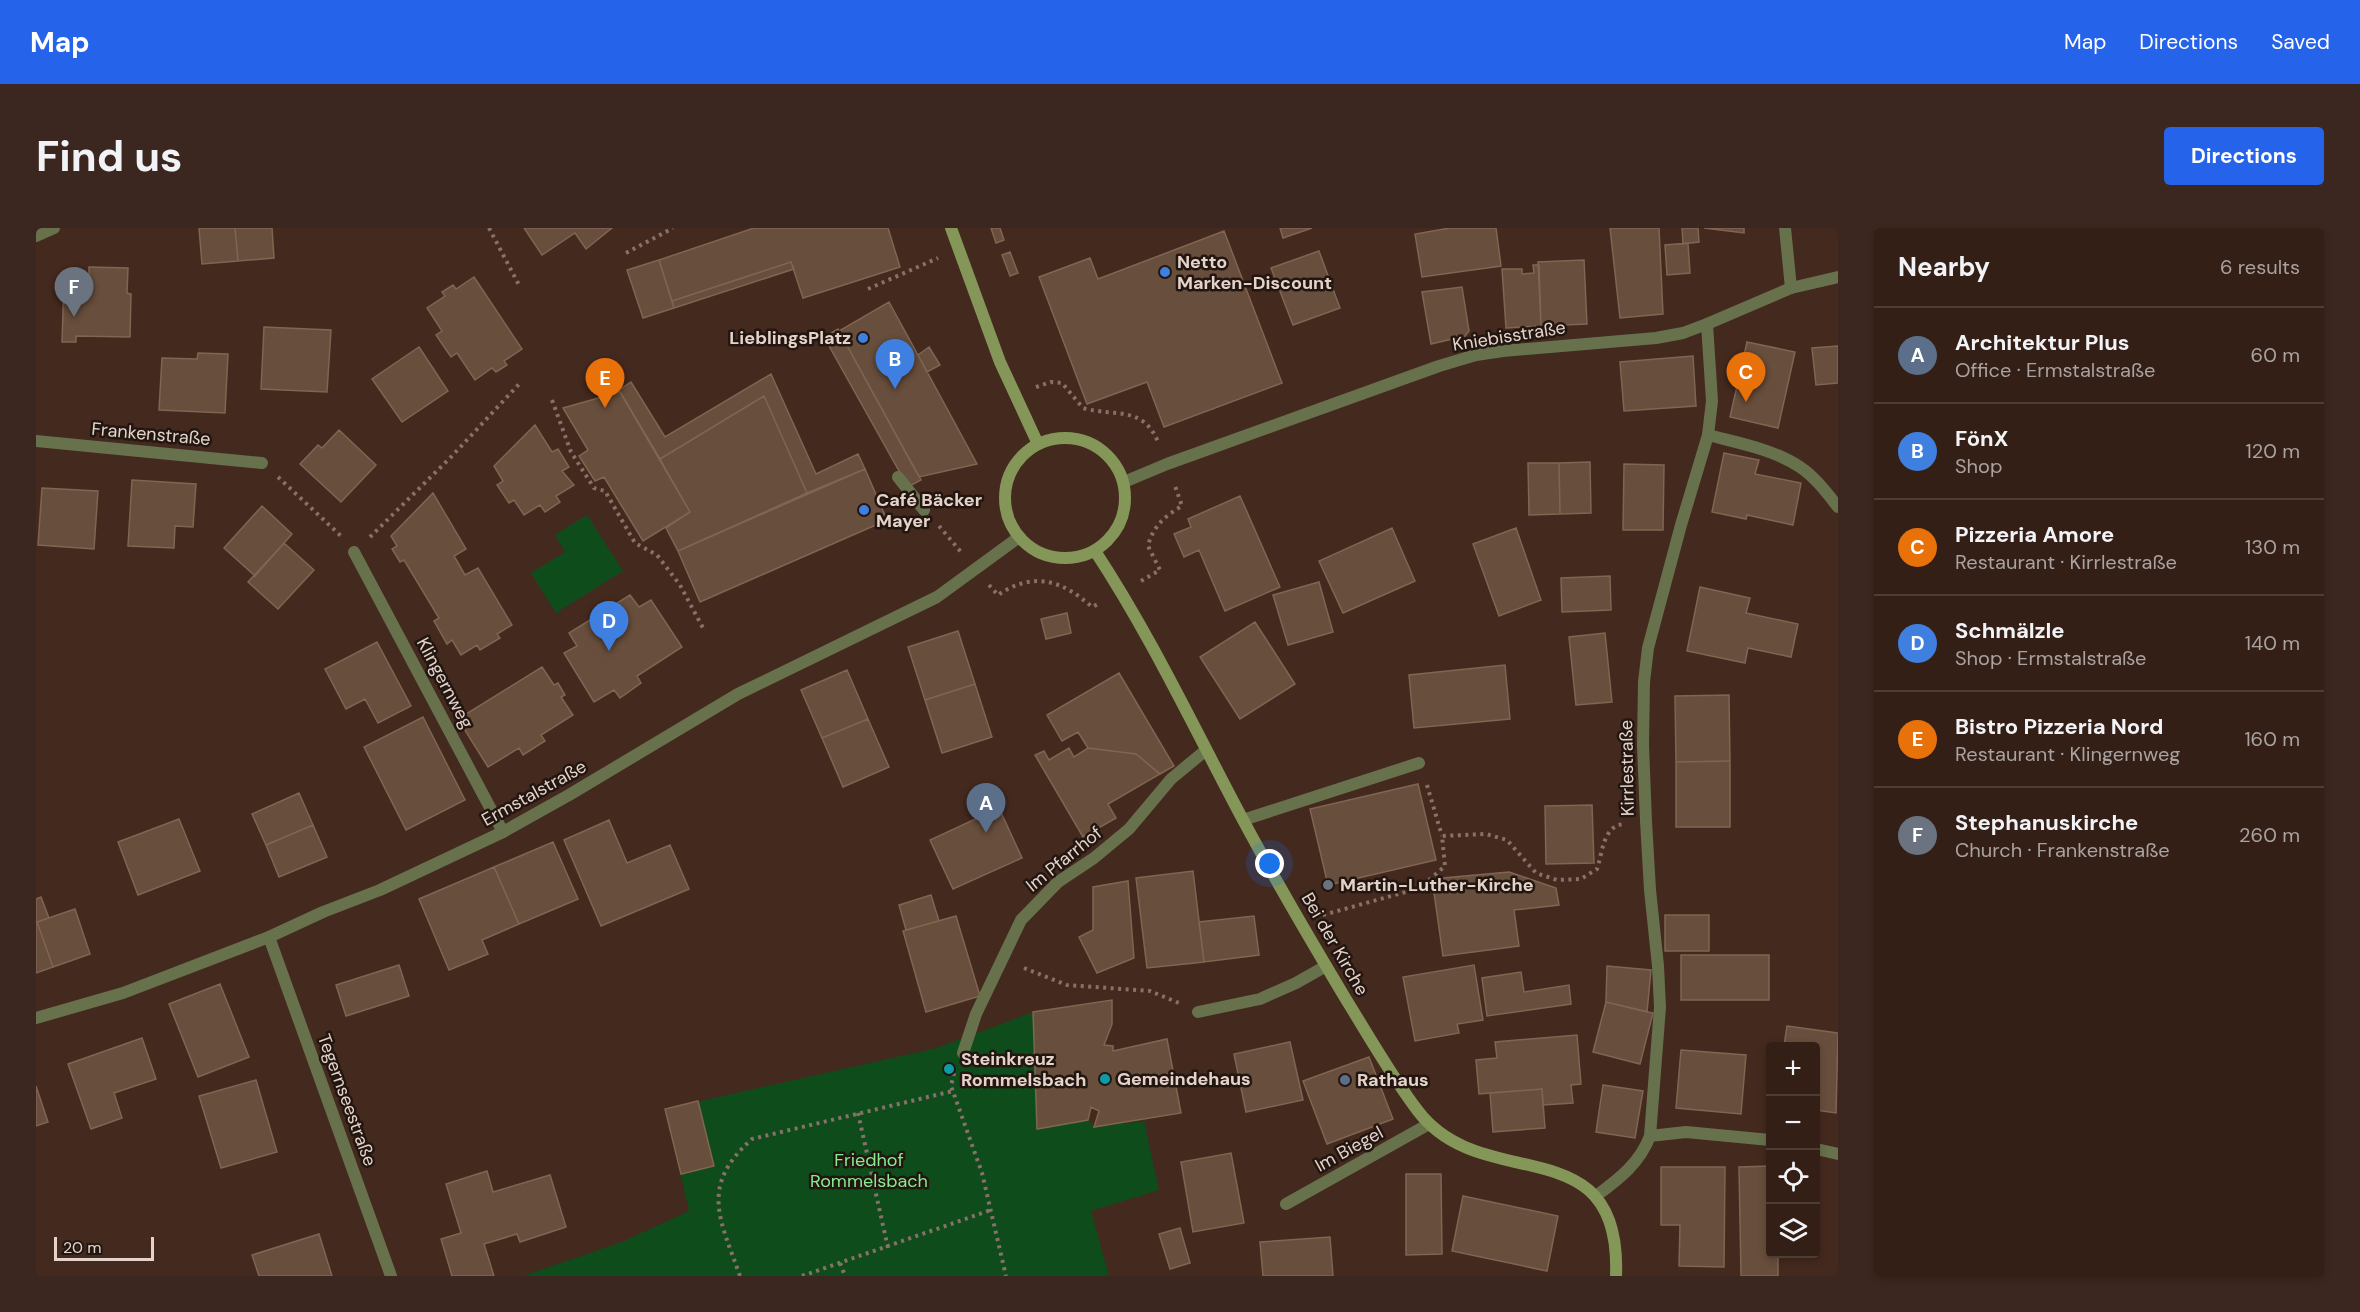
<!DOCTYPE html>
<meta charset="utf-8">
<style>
:root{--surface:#331f16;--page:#3b271f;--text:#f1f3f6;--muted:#a9a2a1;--line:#4e3d35;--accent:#2563eb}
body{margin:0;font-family:"DM Sans",sans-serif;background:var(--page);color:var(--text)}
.controls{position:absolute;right:18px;bottom:18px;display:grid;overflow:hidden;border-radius:6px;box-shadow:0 3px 9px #0003}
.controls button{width:54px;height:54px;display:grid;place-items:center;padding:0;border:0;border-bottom:2px solid var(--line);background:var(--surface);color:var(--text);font:30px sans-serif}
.scale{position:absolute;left:18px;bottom:15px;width:100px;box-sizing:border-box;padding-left:6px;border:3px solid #e5d3cb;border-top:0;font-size:16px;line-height:21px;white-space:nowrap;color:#e5d3cb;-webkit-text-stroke:4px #221610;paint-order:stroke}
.you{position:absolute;left:1234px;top:636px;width:21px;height:21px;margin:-15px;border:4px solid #fff;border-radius:50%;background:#1a73e8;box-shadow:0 0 0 9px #1a73e833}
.badge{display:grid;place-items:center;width:39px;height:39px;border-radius:50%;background:var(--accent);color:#fff;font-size:20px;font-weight:700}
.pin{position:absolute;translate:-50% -50px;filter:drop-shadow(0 2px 3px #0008)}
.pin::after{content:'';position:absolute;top:32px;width:21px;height:18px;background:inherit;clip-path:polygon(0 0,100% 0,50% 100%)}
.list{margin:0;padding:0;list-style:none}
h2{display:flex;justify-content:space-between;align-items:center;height:78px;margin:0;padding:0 24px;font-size:26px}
h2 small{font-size:20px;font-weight:400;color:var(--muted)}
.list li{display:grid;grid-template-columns:39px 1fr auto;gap:18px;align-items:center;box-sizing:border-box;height:96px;padding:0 24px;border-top:2px solid var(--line)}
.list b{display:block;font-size:22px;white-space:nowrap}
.list p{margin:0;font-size:20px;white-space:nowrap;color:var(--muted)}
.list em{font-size:20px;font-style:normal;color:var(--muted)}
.icon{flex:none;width:33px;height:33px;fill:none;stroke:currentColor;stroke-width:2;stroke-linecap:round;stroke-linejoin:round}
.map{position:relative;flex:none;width:1802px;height:1048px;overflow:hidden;border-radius:6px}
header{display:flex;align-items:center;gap:36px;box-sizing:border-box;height:84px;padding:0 30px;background:var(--accent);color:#fff}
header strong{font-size:28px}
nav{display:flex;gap:33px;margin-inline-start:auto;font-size:21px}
.intro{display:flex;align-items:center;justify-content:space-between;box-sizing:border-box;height:144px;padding:0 36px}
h1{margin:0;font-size:42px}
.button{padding:15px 27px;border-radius:6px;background:var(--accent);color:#fff;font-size:21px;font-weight:700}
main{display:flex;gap:36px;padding:0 36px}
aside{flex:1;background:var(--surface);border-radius:6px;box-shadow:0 3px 9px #0003}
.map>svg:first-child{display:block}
.green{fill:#0e4d1b}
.building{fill:#684e3c;stroke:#806552;stroke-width:1.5}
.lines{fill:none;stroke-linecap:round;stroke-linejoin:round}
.path{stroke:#887168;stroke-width:4;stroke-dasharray:3 4.5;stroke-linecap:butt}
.service{stroke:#67724c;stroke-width:12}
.pedestrian{stroke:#67724c;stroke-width:12}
.minor{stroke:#67724c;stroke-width:12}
.tertiary{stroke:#67724c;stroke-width:12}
.secondary{stroke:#849658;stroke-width:12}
.shop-dot{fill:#3f7fe0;stroke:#221610;stroke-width:2}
.worship-dot{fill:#6b7280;stroke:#221610;stroke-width:2}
.culture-dot{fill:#0f9aa8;stroke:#221610;stroke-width:2}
.service-dot{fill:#5c6f8a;stroke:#221610;stroke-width:2}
.labels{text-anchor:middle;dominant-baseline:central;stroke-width:5;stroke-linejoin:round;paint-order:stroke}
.poi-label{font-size:18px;font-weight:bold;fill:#e5d3cb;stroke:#221610;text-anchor:start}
.street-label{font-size:18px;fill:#e5d3cb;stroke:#221610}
.park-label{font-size:18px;fill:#86ec90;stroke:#221610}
</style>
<header>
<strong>Map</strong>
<nav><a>Map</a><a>Directions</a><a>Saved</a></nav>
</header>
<div class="intro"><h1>Find us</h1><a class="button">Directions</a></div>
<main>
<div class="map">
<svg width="1802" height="1048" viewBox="0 0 1802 1048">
<rect width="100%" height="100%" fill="#44291e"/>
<path class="green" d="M551,287L587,343L520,385L495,345L529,324L519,307Z
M997,784L1052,892L1059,899L1108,893L1123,962L1055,983L1073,1048H487L586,1014L653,983L629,881L901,820Z"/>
<path class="building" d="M163,0H199L202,33L166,36Z
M199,0H236L238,30L202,33Z
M488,0H576L550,21L539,5L506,27Z
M852,0L864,39L767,70L755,34L636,73L623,32L718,0Z
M955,0H964L968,12L960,15Z
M1244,0H1276L1247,10Z
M1414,0H1460L1465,38L1386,49L1379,6Z
M1574,0H1623L1627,86L1584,90Z
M1646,0H1662L1663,14L1647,16Z
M1668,0H1708V5Z
M1188,3L1246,155L1128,199L1111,154L1051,176L1003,49L1054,30L1062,51Z
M1652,15L1654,45L1631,47L1629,17Z
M1283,23L1304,80L1257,97L1235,40Z
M974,24L982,45L974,48L966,27Z
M623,32L638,80L607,90L591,42Z
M1548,32L1551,96L1505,98L1502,34Z
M755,34L758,41L638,80L636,73Z
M1497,37H1503L1505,98L1470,100L1466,41H1486V46L1498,45Z
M53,39L92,40L91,65L95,66L94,109L40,108V114H26L28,52H53Z
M438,49L486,121L468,133L471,137L460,144L456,140L439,152L421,125L415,129L400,107L406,103L391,80L409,68L406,64L417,57L420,61Z
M1426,59L1433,103L1429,108L1395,116L1386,64Z
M853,74L882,127L941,236L883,249L803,103Z
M228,99L295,102L291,164L225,161Z
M802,101L885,252L872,259L788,109Z
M1711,114L1759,124L1742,200L1694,189Z
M1802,118V155L1780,157L1776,120Z
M383,119L412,163L366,194L336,151Z
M893,119L904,137L891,144L882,127Z
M162,125L192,126L189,185L123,182L126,130L161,131Z
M1657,128L1660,178L1588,183L1584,134Z
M735,146L780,246L822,226L829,241L771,265L728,168L624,231L583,162L595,154L629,209Z
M584,164L654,284L607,313L568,249L559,253L543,228L552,222L527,180Z
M728,168L771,265L642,323L630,300L654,284L624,231Z
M499,197L516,224L522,221L533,239L526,243L538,257L520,268L524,274L509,284L504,277L488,287L478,272L473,275L461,257L467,253L458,238Z
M303,202L340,237L305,274L264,236L282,217L286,220Z
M1688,225L1723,232L1719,246L1765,255L1757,297L1711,287L1710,291L1676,284Z
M1554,234L1555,285L1524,286L1523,235Z
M1492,235H1523L1524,286L1493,287Z
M1588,236L1628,237L1627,302H1587Z
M829,241L851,292L664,374L642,323Z
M96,252L160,256L157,299L139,298L138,320L92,318Z
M6,260L62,263L58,321L2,317Z
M397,265L430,321L418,328L429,347L442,340L476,397L461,406L464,410L444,422L441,417L425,427L416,412L411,416L398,393L403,390L368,332L364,334L356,321L361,318L355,308Z
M1204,268L1244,359L1189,383L1163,322L1148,329L1138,306L1155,299L1152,291Z
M226,278L256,306L219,348L188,320Z
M1356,300L1379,353L1307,385L1283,333Z
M1480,300L1505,372L1463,388L1437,316Z
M248,315L278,342L242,381L212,354Z
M1574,348L1575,382L1526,384L1525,350Z
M1283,354L1297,404L1252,417L1237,367Z
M1664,359L1714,370L1710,385L1762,396L1755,429L1712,420L1709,435L1651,423Z
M594,367L603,379L615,372L646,419L601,448L605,455L584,470L578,462L558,474L528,425L541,418L533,405Z
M1031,385L1035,405L1010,411L1005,391Z
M1219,394L1259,456L1204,491L1164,429Z
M922,403L939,456L889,472L872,419Z
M1569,405L1576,474L1540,477L1533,409Z
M341,414L375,478L342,495L329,471L310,481L289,441Z
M1469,437L1474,491L1378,500L1373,447Z
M506,439L518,457L522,455L529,467L525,469L537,487L505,507L509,513L487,527L483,520L452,539L422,491Z
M811,442L832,491L786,510L765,462Z
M1083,445L1138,538L1124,546L1100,526L1052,520L1042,504L1026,513L1011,487Z
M939,456L956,509L906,525L889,472Z
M1693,467L1694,533L1640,534L1639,468Z
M387,489L429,572L370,602L328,519Z
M832,491L853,539L807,559L786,510Z
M1033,520L1038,529L1052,520L1100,526L1124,546L1072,576L1080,590L1047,609L999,527L1008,523L1013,532Z
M1694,533V599H1640V534Z
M1382,556L1400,632L1292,657L1274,581Z
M263,565L277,597L230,617L216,586Z
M1556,577L1558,635L1510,636L1509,578Z
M963,580L986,630L917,661L894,612Z
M143,591L164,643L102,667L82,614Z
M573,592L591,635L634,617L653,661L565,698L528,612Z
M277,597L291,629L243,649L230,617Z
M517,614L542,671L483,696L458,639Z
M458,639L483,696L446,712L452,726L413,742L383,671Z
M1157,643L1168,734L1111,740L1100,650Z
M1473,644L1520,660L1523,677L1478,682L1483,718L1407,728L1396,651Z
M1092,653L1098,730L1061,745L1043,709L1057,702V659Z
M895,667L903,693L870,702L863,677Z
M5,669L13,690L1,694L17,739L0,745V671Z
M39,681L54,726L17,739L1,694Z
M1629,687H1673V723H1629Z
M920,688L944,768L890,784L867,703Z
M1218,688L1223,727L1168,734L1163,694Z
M1645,727H1733V772H1645Z
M363,737L373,768L310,788L300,757Z
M1438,737L1447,792L1421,796L1423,805L1379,813L1367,749Z
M1571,738L1615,742L1611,784L1570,774Z
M1485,744L1488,764L1533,757L1535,776L1451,788L1446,750Z
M184,756L213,829L162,849L133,776Z
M1076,772V796L1068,817L1077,818V823L1131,811L1145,885L1058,899L1063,883L1055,879L1052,892L1001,901L997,784Z
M1570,774L1617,785L1604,836L1557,824Z
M1751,798L1802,805L1800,885L1780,882V818H1748Z
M1541,807L1545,856L1535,857L1537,875L1507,877L1506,861L1443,866L1440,832L1461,830L1459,814Z
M106,810L120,851L78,865L86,890L55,901L32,836Z
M1254,814L1267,872L1210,884L1198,826Z
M1645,822L1710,827L1705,886L1640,880Z
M1333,829L1357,891L1291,916L1267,853Z
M220,852L241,924L185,940L163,868Z
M1567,857L1607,863L1599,910L1560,904Z
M0,858L12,894L0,898Z
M1506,861L1509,900L1457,904L1454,865Z
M662,873L678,938L645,946L629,881Z
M1195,925L1208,995L1157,1004L1145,934Z
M1734,938V1026H1742V1048H1705L1703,939Z
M1625,939H1689L1688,1039L1643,1038L1644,997H1625Z
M451,943L457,964L514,947L530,999L484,1014L481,1006L448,1016L458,1048H416L405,1011L425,1005L410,956Z
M1370,946H1405L1406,1026L1370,1027Z
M1427,968L1522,988L1511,1043L1416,1023Z
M1144,1000L1154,1035L1134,1041L1123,1006Z
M283,1006L296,1048H223L216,1027Z
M1294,1009L1297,1048H1227L1224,1014Z"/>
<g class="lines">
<path class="path" d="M453,0L483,57
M590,25L637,0
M832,61L902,30
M1000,159L1015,154L1026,155L1047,180C1078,189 1107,177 1122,214
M516,172L535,224L558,260L569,263L599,315L621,327L644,357L667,400
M242,249L305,308
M903,298L925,324
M334,309L415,229L485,154
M1105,353L1124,342L1112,318C1117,298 1129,288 1146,278L1139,258
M953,357L962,367C997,343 1026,352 1056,379L1064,375
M1391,557L1406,608
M1287,687L1384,660L1409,638L1406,608L1450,606L1471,612L1500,645L1521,652L1545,651L1561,641C1567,623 1567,598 1588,596
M988,740L1031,757L1114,763L1143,775
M918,845L915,858L946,945L970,1048
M822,885L852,1020
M804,1035L809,1048
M704,1048C684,991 663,958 716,911L917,863
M766,1048L955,982"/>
<path class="service" d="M1672,207C1702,215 1737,221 1764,239C1779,249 1791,265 1802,279
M1207,592L1383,535
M1162,784L1224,771L1260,755L1290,738
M927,825L940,786L985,692L1022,654L1058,630L1093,601L1135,551L1170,522
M1250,976L1393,896"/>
<path class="pedestrian" d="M862,249L888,282"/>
<path class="minor" d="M1749,0L1755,60
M0,8L18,0
M0,213L226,235
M318,324L467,604
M233,709L355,1048
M1614,908L1650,904L1734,912
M1780,921L1802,926
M1560,968C1583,951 1604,935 1614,908L1624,779L1622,738L1614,662L1610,593L1607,517L1608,454L1612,420L1645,297L1672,207L1676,173L1671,96"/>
<path class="tertiary" d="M1088,254L1131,236L1403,138L1440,127L1467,123L1620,110L1647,105L1671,96L1755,60L1802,49
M0,790L87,765L233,709L287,684L344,662L467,604L533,567L702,466L901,369L983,309"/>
<path class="secondary" d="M915,0L964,134L1002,216
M969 270a60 60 0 1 1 120 0a60 60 0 1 1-120 0Z
M1059,323C1115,408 1158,500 1206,590C1239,652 1275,713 1311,773C1334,810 1356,849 1382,883C1447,969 1586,896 1580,1048"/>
</g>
<g class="shop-dot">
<circle cx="1129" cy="44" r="6"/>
<circle cx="827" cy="110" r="6"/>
<circle cx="828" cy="282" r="6"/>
</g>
<circle class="worship-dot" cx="1292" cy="657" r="6"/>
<g class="culture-dot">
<circle cx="913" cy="841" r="6"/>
<circle cx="1069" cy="851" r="6"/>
</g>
<circle class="service-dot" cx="1309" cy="852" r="6"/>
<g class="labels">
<g class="poi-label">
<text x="1141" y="34">Netto<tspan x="1141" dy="21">Marken-Discount</tspan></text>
<text x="815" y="110" text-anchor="end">LieblingsPlatz</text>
<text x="840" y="272">Café Bäcker<tspan x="840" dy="21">Mayer</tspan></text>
<text x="1304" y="657">Martin-Luther-Kirche</text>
<text x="925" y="831">Steinkreuz<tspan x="925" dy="21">Rommelsbach</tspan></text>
<text x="1081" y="851">Gemeindehaus</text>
<text x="1321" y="852">Rathaus</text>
</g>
<g class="street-label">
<text transform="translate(1473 108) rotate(-9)">Kniebisstraße</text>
<text transform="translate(115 206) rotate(5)">Frankenstraße</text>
<text transform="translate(409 455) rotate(62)">Klingernweg</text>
<text transform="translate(1591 540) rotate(-91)">Kirrlestraße</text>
<text transform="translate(498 565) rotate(-29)">Ermstalstraße</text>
<text transform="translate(1028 631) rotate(-39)">Im Pfarrhof</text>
<text transform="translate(1299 716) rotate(60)">Bei der Kirche</text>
<text transform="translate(311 872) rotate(70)">Tegernseestraße</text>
<text transform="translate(1313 921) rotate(-29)">Im Biegel</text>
</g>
<g class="park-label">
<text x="833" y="932">Friedhof<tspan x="833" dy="21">Rommelsbach</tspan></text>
</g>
</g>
</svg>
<div class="controls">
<button>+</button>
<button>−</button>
<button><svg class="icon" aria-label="locate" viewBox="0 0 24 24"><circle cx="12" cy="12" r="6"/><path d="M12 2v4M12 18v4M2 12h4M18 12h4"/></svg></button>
<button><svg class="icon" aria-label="layers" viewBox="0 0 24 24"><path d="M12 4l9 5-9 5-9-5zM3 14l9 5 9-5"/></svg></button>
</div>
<div class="scale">20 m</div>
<div class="you"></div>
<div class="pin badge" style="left:950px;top:605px;background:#5c6f8a">A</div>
<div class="pin badge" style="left:859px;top:161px;background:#3f7fe0">B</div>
<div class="pin badge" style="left:1710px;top:174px;background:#e8710a">C</div>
<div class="pin badge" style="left:573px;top:423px;background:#3f7fe0">D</div>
<div class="pin badge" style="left:569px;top:180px;background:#e8710a">E</div>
<div class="pin badge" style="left:38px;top:89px;background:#6b7280">F</div>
</div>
<aside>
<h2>Nearby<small>6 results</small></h2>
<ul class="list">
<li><span class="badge" style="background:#5c6f8a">A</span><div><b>Architektur Plus</b><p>Office · Ermstalstraße</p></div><em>60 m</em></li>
<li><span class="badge" style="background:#3f7fe0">B</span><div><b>FönX</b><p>Shop</p></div><em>120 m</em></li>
<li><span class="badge" style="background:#e8710a">C</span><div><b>Pizzeria Amore</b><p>Restaurant · Kirrlestraße</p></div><em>130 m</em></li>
<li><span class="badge" style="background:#3f7fe0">D</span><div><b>Schmälzle</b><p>Shop · Ermstalstraße</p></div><em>140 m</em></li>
<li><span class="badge" style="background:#e8710a">E</span><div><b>Bistro Pizzeria Nord</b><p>Restaurant · Klingernweg</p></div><em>160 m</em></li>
<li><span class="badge" style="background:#6b7280">F</span><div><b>Stephanuskirche</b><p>Church · Frankenstraße</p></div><em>260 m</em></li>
</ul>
</aside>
</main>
